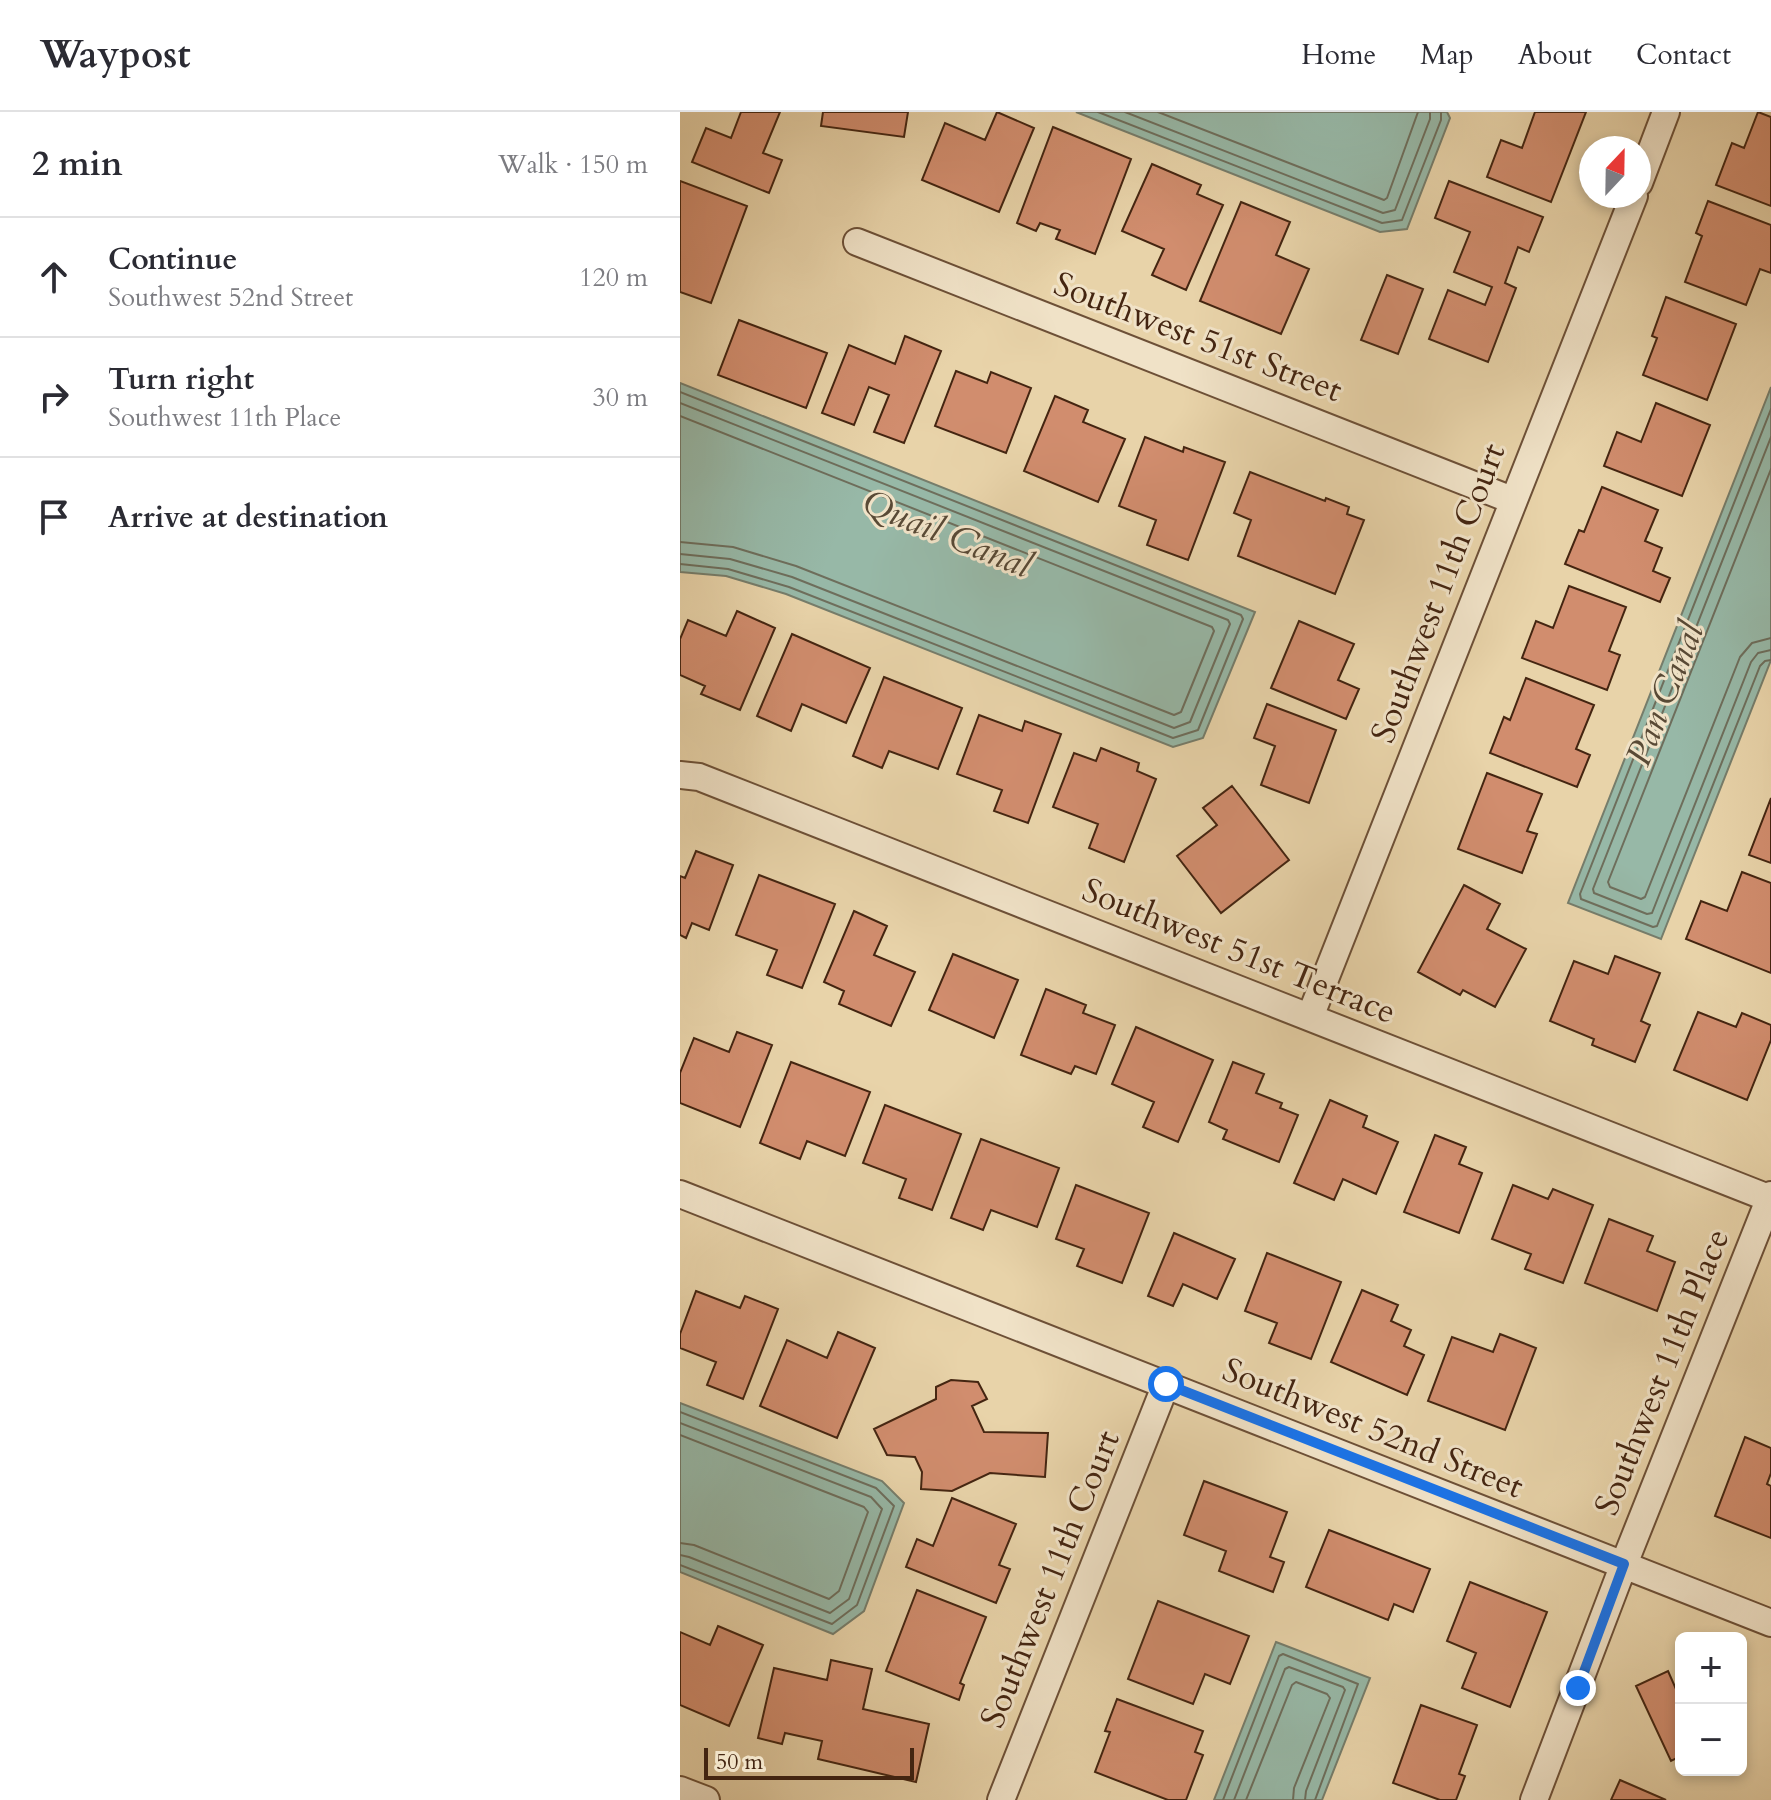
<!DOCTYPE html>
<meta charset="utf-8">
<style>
:root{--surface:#fff;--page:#f2f2f3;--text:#2b2b33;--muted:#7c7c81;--line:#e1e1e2}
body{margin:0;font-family:Cardo,serif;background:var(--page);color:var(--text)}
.controls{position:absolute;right:24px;bottom:24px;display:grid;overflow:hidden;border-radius:12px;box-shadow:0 4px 12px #0003}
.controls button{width:72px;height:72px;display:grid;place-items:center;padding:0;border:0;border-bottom:2px solid var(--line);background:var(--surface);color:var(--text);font:40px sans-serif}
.compass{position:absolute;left:899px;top:24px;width:72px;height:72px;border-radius:50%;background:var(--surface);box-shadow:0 4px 12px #0003;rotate:22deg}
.scale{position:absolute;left:24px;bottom:20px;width:210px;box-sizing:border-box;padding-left:8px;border:4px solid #442511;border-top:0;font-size:22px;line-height:28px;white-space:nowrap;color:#442511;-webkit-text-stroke:6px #f0e2c7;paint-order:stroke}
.stop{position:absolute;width:24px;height:24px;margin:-18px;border:6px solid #1a73e8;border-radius:50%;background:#fff}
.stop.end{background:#1a73e8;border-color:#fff;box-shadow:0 2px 8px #0008}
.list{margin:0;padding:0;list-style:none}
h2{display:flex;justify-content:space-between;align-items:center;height:104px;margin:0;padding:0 32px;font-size:34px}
h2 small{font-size:26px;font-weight:400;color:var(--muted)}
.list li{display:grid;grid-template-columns:52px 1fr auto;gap:24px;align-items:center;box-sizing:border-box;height:120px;padding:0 32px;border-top:2px solid var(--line)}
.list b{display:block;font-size:30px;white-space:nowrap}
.list p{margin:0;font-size:26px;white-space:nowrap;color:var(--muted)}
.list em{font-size:26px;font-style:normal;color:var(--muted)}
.icon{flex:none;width:44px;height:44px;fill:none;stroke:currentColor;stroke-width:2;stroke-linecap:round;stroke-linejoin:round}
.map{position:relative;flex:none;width:1091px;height:1688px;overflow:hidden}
header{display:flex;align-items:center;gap:48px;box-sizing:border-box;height:112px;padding:0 40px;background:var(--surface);border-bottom:2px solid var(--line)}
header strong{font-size:38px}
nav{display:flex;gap:44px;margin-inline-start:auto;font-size:28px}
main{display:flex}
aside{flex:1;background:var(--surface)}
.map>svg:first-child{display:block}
.water{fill:#97b8a7;stroke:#767d6b;stroke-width:2}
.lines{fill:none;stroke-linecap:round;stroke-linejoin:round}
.shore{stroke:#6e6e5c;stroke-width:2}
.building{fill:#d18d6e;stroke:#442511;stroke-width:2}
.street-casing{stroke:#6d5037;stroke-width:30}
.street{stroke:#f0e2c7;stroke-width:26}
.route{stroke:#1a73e8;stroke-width:10}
.labels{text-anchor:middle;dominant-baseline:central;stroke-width:6;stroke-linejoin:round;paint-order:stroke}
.street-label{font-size:34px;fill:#442511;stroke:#f0e2c7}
.water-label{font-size:36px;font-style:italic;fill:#594a36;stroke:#f0e2c7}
</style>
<header>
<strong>Waypost</strong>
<nav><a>Home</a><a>Map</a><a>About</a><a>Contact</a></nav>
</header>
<main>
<aside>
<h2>2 min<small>Walk · 150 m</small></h2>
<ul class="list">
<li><svg class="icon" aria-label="ahead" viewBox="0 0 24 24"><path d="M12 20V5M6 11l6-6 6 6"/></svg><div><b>Continue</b><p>Southwest 52nd Street</p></div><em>120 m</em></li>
<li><svg class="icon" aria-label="right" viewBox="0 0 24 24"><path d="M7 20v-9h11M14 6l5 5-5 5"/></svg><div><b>Turn right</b><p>Southwest 11th Place</p></div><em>30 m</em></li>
<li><svg class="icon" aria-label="arrive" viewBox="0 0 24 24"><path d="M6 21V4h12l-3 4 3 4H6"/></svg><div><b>Arrive at destination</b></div></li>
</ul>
</aside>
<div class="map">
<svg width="1091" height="1688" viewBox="0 0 1091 1688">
<rect width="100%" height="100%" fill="#e8d3a9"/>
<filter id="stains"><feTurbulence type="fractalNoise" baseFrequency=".0025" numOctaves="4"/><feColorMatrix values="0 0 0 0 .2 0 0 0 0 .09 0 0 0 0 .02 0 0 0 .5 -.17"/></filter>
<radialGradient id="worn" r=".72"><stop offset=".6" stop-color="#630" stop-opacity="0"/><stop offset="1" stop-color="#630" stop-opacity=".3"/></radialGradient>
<path class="water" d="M396,0H767L770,6L727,117L700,120Z
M0,271L575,500L523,626L493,635L106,482L46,464L0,460Z
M1091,275V548L981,827L888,791Z
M0,1291L202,1369L224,1391L184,1499L153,1522L0,1460Z
M596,1530L690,1566L642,1688H534Z"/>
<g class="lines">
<path class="shore" d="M418,0L702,111L722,108L761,8V0
M445,0L703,101L715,98L750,7V0
M478,0L704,88L707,86L738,0
M0,280L561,503L563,507L518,618L493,626L109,475L48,457L0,452
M0,291L548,508L550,512L510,610L494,616L112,465L50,447L0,442
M1091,297L900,782L901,787L973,815L977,814L1080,554L1085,549L1091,548
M0,304L532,515L534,519L501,600L494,603L116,454L53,435L0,430
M1091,325L913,777L914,781L967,802L972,801L1071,550L1078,541L1091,538
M1091,357L928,770L930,775L961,787L965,785L1060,545L1072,531L1091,526
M0,1300L196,1376L214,1394L177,1493L152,1512L0,1453
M0,1311L191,1385L202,1397L169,1487L150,1501L9,1445L0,1443
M0,1323L184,1395L188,1400L159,1479L149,1487L14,1433L0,1431
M543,1688L599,1544L603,1542L678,1572L635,1688
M554,1688L605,1557L609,1555L663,1575L665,1578L626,1679L625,1688
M566,1688L612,1573L616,1570L647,1582L650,1586L614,1676L613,1688"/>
</g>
<path class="building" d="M61,0H100L83,41L102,48L89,81L12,50L26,16L51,26Z
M143,0H228L224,25L141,14Z
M317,0L354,16L319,100L242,68L265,11L305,28Z
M855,0H906L871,90L807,65L821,28L842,36Z
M1078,0L1091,5V94L1036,73L1052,31L1064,36Z
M373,15L451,47L415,142L376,127L380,118L360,111L356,119L337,111Z
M472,52L521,73L517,82L543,93L506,178L472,163L484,137L442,119Z
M0,69L67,94L31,191L0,180Z
M769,69L863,105L849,140L838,135L825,171L836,176L808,250L749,227L768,178L805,193L812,175L774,160L790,120L755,106Z
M1028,89L1091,113V161L1080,157L1066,193L1005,170L1022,124L1016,121Z
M561,90L610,110L596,143L629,157L601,222L520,189Z
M707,163L743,177L718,242L681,228Z
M986,185L1056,212L1027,288L963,263L977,226L972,224Z
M59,208L147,241L126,296L38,263Z
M225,224L261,239L224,331L194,320L209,283L189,275L174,313L142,301L169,233L215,252Z
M276,259L307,271L311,260L351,276L326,341L255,314Z
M375,284L408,298L403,310L445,327L418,390L344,359Z
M976,291L1030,313L1002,384L924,354L937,320L961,330Z
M465,325L503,340L504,335L545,350L508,448L467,433L476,408L439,394Z
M570,360L645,389L646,386L669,395L667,402L684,408L655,482L558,444L571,408L554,401Z
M922,375L978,398L965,429L982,436L973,459L990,466L980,490L885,452L899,418L904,420Z
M889,474L946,495L929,539L940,543L927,578L842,546L856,509L873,516Z
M57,499L95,516L60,598L21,582L25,574L0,563V527L8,508L46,524Z
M619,509L674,532L658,568L679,577L666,607L591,576Z
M112,522L190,556L166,611L122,592L111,619L77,604Z
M204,565L282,596L258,657L209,639L202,656L173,644Z
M846,566L914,593L896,637L910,643L897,675L810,641L824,605L830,608Z
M587,592L656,618L629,691L581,673L595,634L574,626Z
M299,603L342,619L345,609L381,622L348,711L314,699L322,678L277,662Z
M421,636L459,651L457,659L476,667L444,750L409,736L418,712L373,695L394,641L416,649Z
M807,661L862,682L847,719L857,722L842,761L778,737Z
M552,674L609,748L541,801L497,744L537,713L523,696Z
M1091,686V751L1069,743Z
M16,739L53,753L29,818L12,811L6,826L0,823V764L5,766Z
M1062,760L1091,771V861L1006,827L1021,789L1047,799Z
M79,763L155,792L122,876L87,863L97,838L56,823Z
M784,773L820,792L807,817L846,837L815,895L783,878L780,883L738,860Z
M174,799L207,814L194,843L235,860L211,914L159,892L164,879L144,870Z
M273,842L338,868L314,926L249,898Z
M935,844L980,861L961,909L970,913L955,950L912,933L914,927L870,909L894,849L928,862Z
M366,877L406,893L403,901L435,913L416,962L395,954L391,962L341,943Z
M1018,900L1056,915L1062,901L1091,913V928L1067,988L994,958Z
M456,915L533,948L498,1030L463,1015L474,990L432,972Z
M57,920L92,933L60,1015L0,991V961L14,926L49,940Z
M111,950L190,980L165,1044L127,1029L120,1047L80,1031Z
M553,950L584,962L576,981L602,991L600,996L618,1003L599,1050L543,1027L547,1018L529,1010Z
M650,988L687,1004L683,1015L718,1030L696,1082L663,1067L654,1088L614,1071Z
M205,993L281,1022L252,1098L219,1086L226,1067L183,1051Z
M755,1023L786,1035L779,1052L802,1061L779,1121L724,1100Z
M301,1027L379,1056L357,1115L311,1098L303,1118L271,1106Z
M396,1073L469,1101L442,1171L397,1154L404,1137L376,1127Z
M833,1073L868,1087L873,1077L913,1093L883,1171L845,1157L851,1142L812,1127Z
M929,1107L973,1124L967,1139L995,1150L977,1199L905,1171Z
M494,1121L555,1147L537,1187L503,1172L493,1194L468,1184Z
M587,1141L661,1170L631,1247L589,1231L597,1211L565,1199Z
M682,1178L718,1193L711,1209L731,1218L724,1234L744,1243L727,1283L651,1250Z
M16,1179L60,1196L65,1184L98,1197L63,1287L27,1273L36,1250L0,1236V1222Z
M158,1220L195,1236L157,1326L80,1294L107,1228L147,1246Z
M820,1222L856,1236L825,1318L748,1289L772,1225L813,1240Z
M271,1268L298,1270L307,1287L292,1294L304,1320L368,1321L365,1365L310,1361L272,1379L241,1377L242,1360L235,1345L207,1343L194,1317L256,1287V1275Z
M1065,1325L1091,1336V1361L1087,1372L1091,1374V1426L1035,1404Z
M524,1369L607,1400L590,1445L604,1450L593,1480L539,1459L546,1439L504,1423Z
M272,1386L336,1412L319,1453L330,1457L316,1491L226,1455L237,1427L253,1434Z
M649,1418L750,1457L733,1500L714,1492L708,1508L626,1475Z
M790,1470L867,1500L830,1595L782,1576L796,1541L767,1529Z
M237,1478L306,1505L280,1571L284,1573L279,1588L206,1559Z
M478,1489L569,1524L550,1572L525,1562L513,1592L448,1567Z
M38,1514L83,1533L49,1614L0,1593V1520L30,1533Z
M151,1548L192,1557L183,1597L249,1612L236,1670L138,1647L142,1629L105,1621L102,1632L78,1626L94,1556L147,1568Z
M988,1559L999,1584L1001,1583V1644L991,1649L956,1574Z
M437,1587L523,1619L515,1640L523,1643L506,1688H488L415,1660L430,1620L425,1619Z
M741,1593L797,1613L779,1662L785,1664L776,1688H760L713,1671Z
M940,1668L986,1688H931Z"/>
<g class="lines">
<defs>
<path id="street" d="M959,71L986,0
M177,130L832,388
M0,663L19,665L1091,1087
M630,905L954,84
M0,1082L1091,1511
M0,1678L26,1688
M321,1688L486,1272
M854,1688L944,1452L1091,1083"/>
</defs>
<use href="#street" class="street-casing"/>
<use href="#street" class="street"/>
</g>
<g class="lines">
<path class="route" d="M486,1272L944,1452L898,1576"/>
</g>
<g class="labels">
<g class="street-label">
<text transform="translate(518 225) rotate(21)">Southwest 51st Street</text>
<text transform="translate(758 481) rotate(-69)">Southwest 11th Court</text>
<text transform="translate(559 839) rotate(22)">Southwest 51st Terrace</text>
<text transform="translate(982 1260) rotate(-68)">Southwest 11th Place</text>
<text transform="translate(693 1316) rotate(22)">Southwest 52nd Street</text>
<text transform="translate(370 1467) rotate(-68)">Southwest 11th Court</text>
</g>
<g class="water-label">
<text transform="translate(267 422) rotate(22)">Quail Canal</text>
<text transform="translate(985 582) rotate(-68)">Pan Canal</text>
</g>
</g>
<rect width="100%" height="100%" filter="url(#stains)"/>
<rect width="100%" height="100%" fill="url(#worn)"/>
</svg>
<div class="controls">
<button>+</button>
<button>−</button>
</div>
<svg class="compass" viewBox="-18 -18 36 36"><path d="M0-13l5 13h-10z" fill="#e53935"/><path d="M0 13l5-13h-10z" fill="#7c7c81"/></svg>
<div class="scale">50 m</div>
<div class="stop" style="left:486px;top:1272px"></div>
<div class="stop end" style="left:898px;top:1576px"></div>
</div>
</main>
